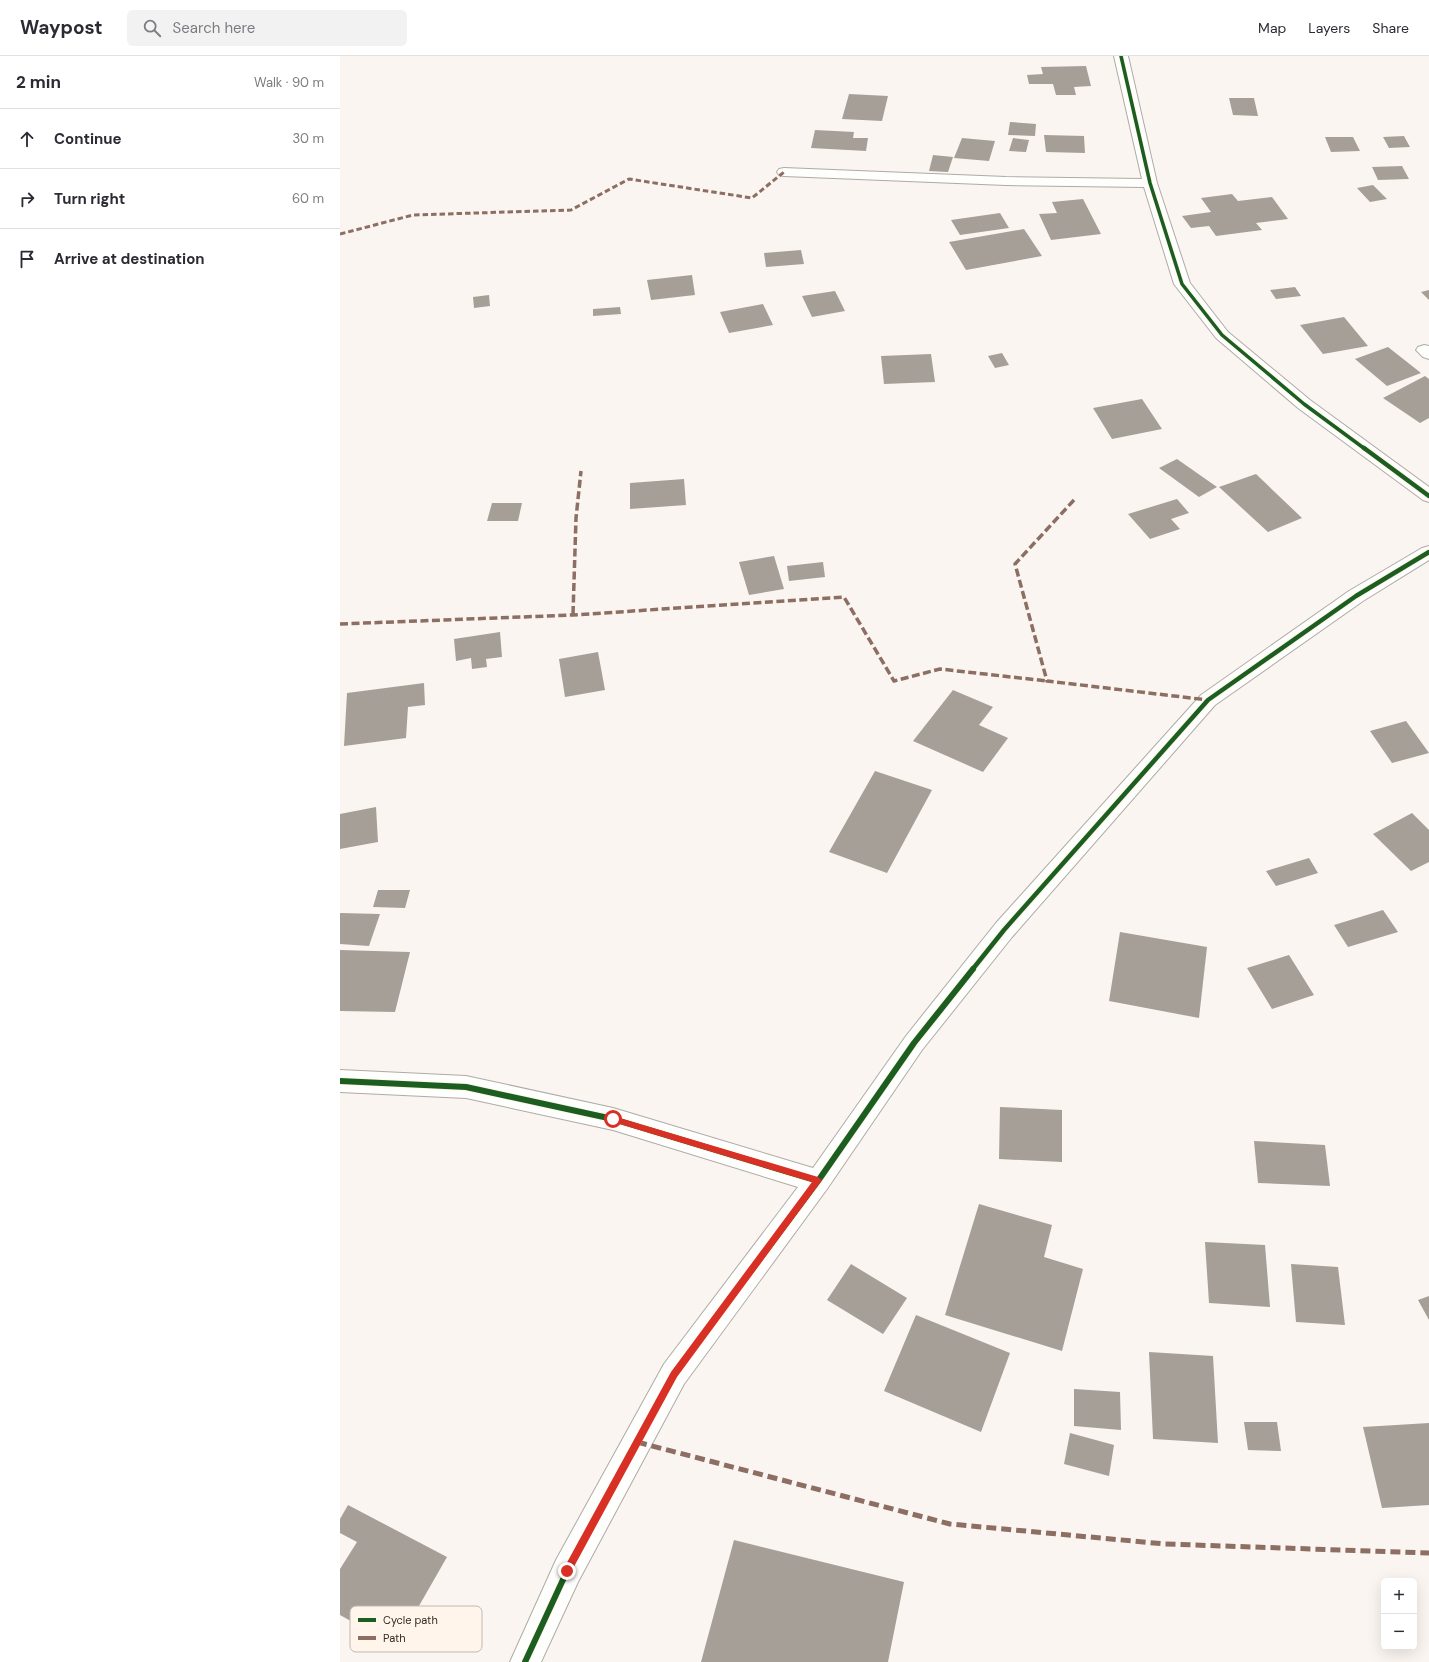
<!DOCTYPE html>
<meta charset="utf-8">
<style>
:root{--surface:#fff;--page:#f2f2f3;--text:#2b2b33;--muted:#7c7c81;--line:#e1e1e2}
body{margin:0;font-family:"DM Sans",sans-serif;background:var(--page);color:var(--text)}
.controls{position:absolute;right:12px;bottom:12px;display:grid;overflow:hidden;border-radius:6px;box-shadow:0 4px 16px #0002}
.controls button{width:36px;height:36px;display:grid;place-items:center;padding:0;border:0;border-bottom:1px solid var(--line);background:var(--surface);color:var(--text);font:20px sans-serif}
.stop{position:absolute;width:12px;height:12px;margin:-9px;border:3px solid #d93025;border-radius:50%;background:#fff}
.stop.end{background:#d93025;border-color:#fff;box-shadow:0 1px 4px #0008}
.list{margin:0;padding:0;list-style:none}
h2{display:flex;justify-content:space-between;align-items:center;height:52px;margin:0;padding:0 16px;font-size:17px}
h2 small{font-size:13px;font-weight:400;color:var(--muted)}
.list li{display:grid;grid-template-columns:26px 1fr auto;gap:12px;align-items:center;box-sizing:border-box;height:60px;padding:0 16px;border-top:1px solid var(--line)}
.list b{display:block;font-size:15px;white-space:nowrap}
.list em{font-size:13px;font-style:normal;color:var(--muted)}
.icon{flex:none;width:22px;height:22px;fill:none;stroke:currentColor;stroke-width:2;stroke-linecap:round;stroke-linejoin:round}
.map{position:relative;flex:none;width:1089px;height:1606px;overflow:hidden}
header{display:flex;align-items:center;gap:24px;box-sizing:border-box;height:56px;padding:0 20px;background:var(--surface);border-bottom:1px solid var(--line)}
header strong{font-size:19px}
nav{display:flex;gap:22px;margin-inline-start:auto;font-size:14px}
.search{width:280px;height:36px;background:var(--page);display:flex;align-items:center;gap:10px;box-sizing:border-box;padding:0 14px;border-radius:6px;color:var(--muted);font-size:15px}
main{display:flex}
aside{flex:1;background:var(--surface)}
.map>svg:first-child{display:block}
.building{fill:#a69f98}
.lines{fill:none;stroke-linecap:round;stroke-linejoin:round}
.minor-casing{stroke:#afaaa5;stroke-width:2}
.minor{fill:#fefefd;fill-rule:evenodd}
.quiet-far2{stroke:#8d6e63;stroke-width:3;stroke-dasharray:5.5 3;stroke-linecap:butt}
.quiet-far1{stroke:#8d6e63;stroke-width:3.5;stroke-dasharray:8 3.5;stroke-linecap:butt}
.quiet{stroke:#8d6e63;stroke-width:5;stroke-dasharray:10 5;stroke-linecap:butt}
.cycleway-far2-casing{stroke:#fff5eb;stroke-width:5}
.cycleway-far1-casing{stroke:#fff5eb;stroke-width:7}
.cycleway-casing{stroke:#fff5eb;stroke-width:8}
.cycleway-far2{stroke:#1b5e20;stroke-width:3.5}
.cycleway-far1{stroke:#1b5e20;stroke-width:4.5}
.cycleway{stroke:#1b5e20;stroke-width:6}
.route{fill:#d93025}
.key{fill:#fff5eb;stroke:#c2b8b0;stroke-width:1}
.key-label{font-size:11px;fill:#322b25}
</style>
<header>
<strong>Waypost</strong>
<div class="search"><svg class="icon" aria-label="search" viewBox="0 0 24 24"><circle cx="10" cy="10" r="6"/><path d="M15 15l6 6"/></svg>Search here</div>
<nav><a>Map</a><a>Layers</a><a>Share</a></nav>
</header>
<main>
<aside>
<h2>2 min<small>Walk · 90 m</small></h2>
<ul class="list">
<li><svg class="icon" aria-label="ahead" viewBox="0 0 24 24"><path d="M12 20V5M6 11l6-6 6 6"/></svg><div><b>Continue</b></div><em>30 m</em></li>
<li><svg class="icon" aria-label="right" viewBox="0 0 24 24"><path d="M7 20v-9h11M14 6l5 5-5 5"/></svg><div><b>Turn right</b></div><em>60 m</em></li>
<li><svg class="icon" aria-label="arrive" viewBox="0 0 24 24"><path d="M6 21V4h12l-3 4 3 4H6"/></svg><div><b>Arrive at destination</b></div></li>
</ul>
</aside>
<div class="map">
<svg width="1089" height="1606" viewBox="0 0 1089 1606">
<rect width="100%" height="100%" fill="#faf5f0"/>
<path class="building" d="M746,10L751,30L734,31L736,39H716L713,28H689L687,19L703,18L701,11Z
M509,38L548,40L542,65L502,63Z
M889,42H914L918,60L893,59Z
M670,66L696,68L695,80L668,79Z
M475,74L514,76L513,82H528L526,95L471,92Z
M704,79L744,80L745,97L706,96Z
M1064,80L1070,91L1049,92L1043,81Z
M985,81H1013L1020,95L991,96Z
M622,82L655,85L649,105L614,102Z
M673,82L689,84L686,96L669,95Z
M593,99L613,101L608,116L589,115Z
M1062,110L1069,123L1038,124L1032,111Z
M1033,129L1047,143L1030,146L1017,132Z
M892,138L898,145L932,141L948,163L916,167L922,174L876,180L869,170L851,172L842,160L871,156L861,142Z
M743,143L761,178L711,184L699,158L717,157L712,146Z
M660,157L669,172L620,179L611,164Z
M684,173L702,200L626,214L609,186Z
M461,194L464,208L426,211L424,197Z
M352,219L355,239L311,244L307,224Z
M955,231L961,240L936,243L930,234Z
M1089,234V244L1081,236Z
M495,235L505,255L472,261L462,240Z
M149,239L150,250L134,252L133,241Z
M423,248L433,269L389,277L380,256Z
M280,251L281,258L253,260V253Z
M1004,261L1028,290L983,298L960,269Z
M1048,291L1081,317L1047,330L1015,303Z
M662,297L669,309L655,312L648,300Z
M591,298L595,326L544,328L541,300Z
M1085,320L1089,323V362L1080,367L1043,342Z
M802,343L822,373L772,383L753,352Z
M837,403L877,431L859,441L819,412Z
M916,418L962,462L928,476L879,431Z
M344,423L346,449L290,453V427Z
M837,443L849,457L831,463L840,473L810,483L788,458Z
M152,447H182L178,465H147Z
M434,500L444,533L409,539L399,506Z
M483,506L485,521L449,525L447,510Z
M160,576L162,601L146,603L147,611L132,613L131,602L116,605L114,583Z
M258,596L265,634L225,641L219,603Z
M84,627L85,649L68,651L66,682L4,690L7,637Z
M613,634L653,651L639,669L668,682L643,716L573,685Z
M1066,665L1089,697L1052,707L1030,675Z
M535,715L592,734L547,817L489,796Z
M36,751L38,786L0,793V758Z
M1072,757L1089,774V806L1071,815L1033,778Z
M969,802L978,817L936,830L926,815Z
M38,834H70L65,852L33,851Z
M1043,854L1058,876L1008,891L994,869Z
M0,857L40,858L29,890L0,888Z
M780,876L867,891L859,962L769,945Z
M0,894L70,896L55,956L0,955Z
M949,899L974,939L932,953L907,912Z
M660,1051L722,1054V1106L659,1103Z
M914,1085L985,1089L990,1130L918,1127Z
M639,1148L712,1169L704,1201L743,1213L722,1295L605,1259Z
M865,1186L925,1189L930,1251L869,1247Z
M511,1208L567,1242L543,1278L487,1244Z
M951,1208L998,1211L1005,1269L956,1266Z
M1089,1240V1264L1078,1244Z
M576,1259L670,1297L641,1376L544,1335Z
M809,1296L873,1300L878,1387L813,1383Z
M734,1333L780,1336L781,1374L734,1370Z
M904,1366H937L941,1395L908,1394Z
M1089,1367V1449L1042,1452L1023,1371Z
M730,1377L774,1389L769,1420L724,1408Z
M8,1449L107,1501L56,1590L0,1559V1513L17,1486L0,1477V1463Z
M394,1484L564,1526L548,1606H361Z"/>
<g class="lines">
<defs>
<path id="minor" d="M774,0H788L817,127L850,227L888,276L970,344L1089,431V446L1083,444L958,352L876,282L834,228L804,131L666,129L444,120L439,119L437,116L439,113L444,112L666,121L802,123Z
M1084,289L1089,290V303L1083,301L1076,294L1078,291Z
M1089,490V504L1023,545L875,649L672,881L582,994L487,1133L344,1328L238,1526L201,1606H170L216,1504L324,1308L458,1131L273,1074L126,1042L0,1036V1014L126,1020L273,1052L473,1112L566,980L656,867L861,639L1009,535L1082,492Z"/>
</defs>
<use href="#minor" class="minor-casing"/>
<use href="#minor" class="minor"/>
<path class="quiet-far2" d="M0,178L73,159L231,154L289,123L412,142L444,116"/>
<path class="quiet-far1" d="M734,444L675,508L707,625L868,644
M233,558L236,462L241,415
M0,568L233,559L504,541L554,625L600,613L707,625"/>
<path class="quiet" d="M297,1386L610,1468L825,1488L1089,1497"/>
<defs>
<path id="cycleway-far2" d="M781,0L810,127L842,228L882,279L964,348L1025,393"/>
<path id="cycleway-far1" d="M1024,392L1089,440
M632,914L664,874L868,644L1016,540L1089,496"/>
<path id="cycleway" d="M0,1025L126,1031L273,1063L478,1125
M185,1606L227,1515L334,1318L478,1125L574,987L633,913"/>
</defs>
<use href="#cycleway-far2" class="cycleway-far2-casing"/>
<use href="#cycleway-far1" class="cycleway-far1-casing"/>
<use href="#cycleway" class="cycleway-casing"/>
<use href="#cycleway-far2" class="cycleway-far2"/>
<use href="#cycleway-far1" class="cycleway-far1"/>
<use href="#cycleway" class="cycleway"/>
</g>
<path class="route" d="M273,1060L478,1121L482,1124L337,1321L230,1518L227,1520L224,1518L222,1515L224,1512L331,1316L472,1126L273,1066L270,1063Z"/>
<rect x="10" y="1550" width="132" height="46" rx="6" class="key"/>
<rect x="18" y="1562" width="18" height="4" fill="#1b5e20"/>
<rect x="18" y="1580" width="18" height="4" fill="#8d6e63"/>
<g class="key-label">
<text x="43" y="1568">Cycle path</text>
<text x="43" y="1586">Path</text>
</g>
</svg>
<div class="controls">
<button>+</button>
<button>−</button>
</div>
<div class="stop" style="left:273px;top:1063px"></div>
<div class="stop end" style="left:227px;top:1515px"></div>
</div>
</main>
